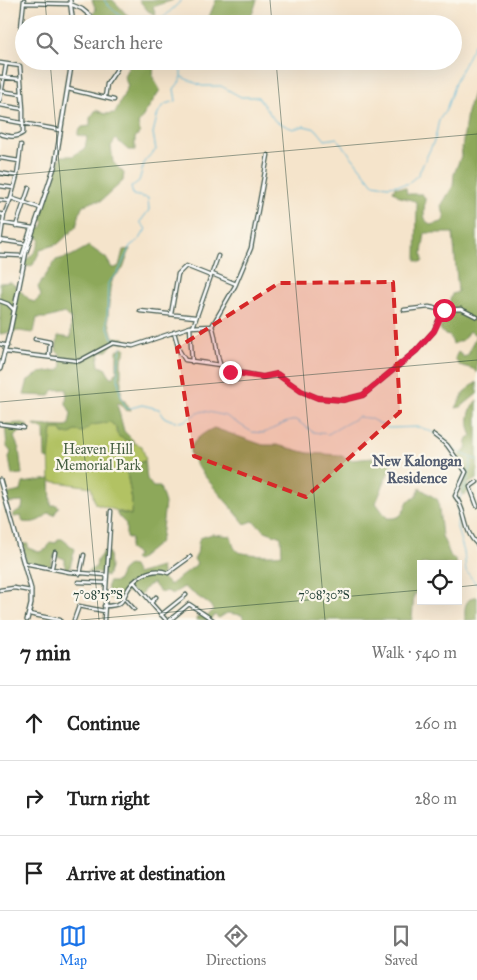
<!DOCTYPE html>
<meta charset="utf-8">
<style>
:root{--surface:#fff;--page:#f2f2f2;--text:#222;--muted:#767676;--line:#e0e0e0;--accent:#1a73e8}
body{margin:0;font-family:"IM FELL Great Primer",serif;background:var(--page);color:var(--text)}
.controls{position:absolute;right:15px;bottom:15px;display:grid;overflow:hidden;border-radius:0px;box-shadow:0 5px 20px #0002}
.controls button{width:45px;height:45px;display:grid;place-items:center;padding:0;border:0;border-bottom:1px solid var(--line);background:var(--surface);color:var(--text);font:25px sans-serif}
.stop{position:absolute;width:15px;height:15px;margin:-11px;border:4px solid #e11d48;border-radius:50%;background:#fff}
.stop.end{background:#e11d48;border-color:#fff;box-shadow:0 1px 5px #0008}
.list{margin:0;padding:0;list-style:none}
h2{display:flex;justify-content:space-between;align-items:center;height:65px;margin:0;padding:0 20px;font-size:21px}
h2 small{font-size:16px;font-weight:400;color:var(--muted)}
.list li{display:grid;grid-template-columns:32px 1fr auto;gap:15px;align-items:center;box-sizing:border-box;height:75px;padding:0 20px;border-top:1px solid var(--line)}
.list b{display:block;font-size:19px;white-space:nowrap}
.list em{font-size:16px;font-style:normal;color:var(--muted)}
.icon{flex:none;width:28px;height:28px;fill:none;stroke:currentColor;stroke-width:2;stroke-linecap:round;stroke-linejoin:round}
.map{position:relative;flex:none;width:477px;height:620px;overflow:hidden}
.search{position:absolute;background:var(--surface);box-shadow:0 5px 20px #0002;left:15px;right:15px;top:15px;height:55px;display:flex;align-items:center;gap:12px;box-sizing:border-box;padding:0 18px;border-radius:28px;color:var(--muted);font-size:19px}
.sheet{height:290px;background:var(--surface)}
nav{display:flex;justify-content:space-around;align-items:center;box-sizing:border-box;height:70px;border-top:1px solid var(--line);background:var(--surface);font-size:14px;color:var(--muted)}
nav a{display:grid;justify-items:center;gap:2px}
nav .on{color:var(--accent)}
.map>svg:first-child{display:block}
.green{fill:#b2c264;stroke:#68804c}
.forest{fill:#8da85a;stroke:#567247}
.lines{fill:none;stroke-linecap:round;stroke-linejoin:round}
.stream{stroke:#5bb7d9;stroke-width:1}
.minor-casing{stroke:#3f564b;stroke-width:5}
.tertiary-casing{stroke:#3f564b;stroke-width:5.5}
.minor{stroke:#fff;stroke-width:2.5}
.tertiary{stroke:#fff;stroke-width:3}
.route{stroke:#e11d48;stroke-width:6}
.marked{fill:#d62828;fill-opacity:0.2;stroke:#d62828;stroke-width:4;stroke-dasharray:10 6;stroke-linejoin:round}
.ticks{fill:none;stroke:#1f3d34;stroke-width:1;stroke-opacity:0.45}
.labels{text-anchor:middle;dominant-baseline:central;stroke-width:4.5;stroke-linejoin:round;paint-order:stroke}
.park-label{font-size:14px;fill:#445e40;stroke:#fbf7ec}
.neighbourhood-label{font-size:15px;font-weight:bold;fill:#535d71;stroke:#fbf7ec}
.ticks-label{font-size:12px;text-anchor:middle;fill:#1f3d34;stroke:#fbf7ec;stroke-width:4.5;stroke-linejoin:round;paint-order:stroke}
</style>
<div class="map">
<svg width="477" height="620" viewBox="0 0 477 620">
<rect width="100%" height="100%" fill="#fbf7ec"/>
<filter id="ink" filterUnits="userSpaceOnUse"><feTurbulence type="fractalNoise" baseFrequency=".02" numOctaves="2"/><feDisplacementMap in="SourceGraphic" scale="10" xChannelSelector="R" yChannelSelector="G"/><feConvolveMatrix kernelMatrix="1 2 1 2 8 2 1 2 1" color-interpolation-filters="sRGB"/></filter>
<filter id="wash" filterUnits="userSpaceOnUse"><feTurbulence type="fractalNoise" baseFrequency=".0096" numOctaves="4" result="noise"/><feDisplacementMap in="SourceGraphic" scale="20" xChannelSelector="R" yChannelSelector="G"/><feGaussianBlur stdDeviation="1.12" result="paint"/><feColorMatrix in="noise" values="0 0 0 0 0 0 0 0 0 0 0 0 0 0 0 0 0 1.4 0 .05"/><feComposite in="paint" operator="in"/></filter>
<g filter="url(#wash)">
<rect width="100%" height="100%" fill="#f5e4cb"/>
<path class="green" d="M110,422L116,427V433L124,439L142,446L146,460L126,468L132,500L131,515L95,504L91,487L50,481L49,451L52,429H61L63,434H70L76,430L83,432L91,425Z"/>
<path class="forest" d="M92,0H113L128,16L141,24H122L116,17L109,16L104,24H88L89,18L96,10Z
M139,0H173L153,7L156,15L148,11Z
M216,0H257L253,12L245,24H206Z
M127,61H154L153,77L160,90L138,124L140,132L135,138V150H128L116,139L111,146L113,162L124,173L123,181L101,201H95L82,206L76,227L58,244L41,249L33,265L27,267L25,264L26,260C33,254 38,250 40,239L35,236L36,229L42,227L44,221L39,219L61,156H73L85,148L87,137L78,135V132L82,127L90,126V118L96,110L105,114L115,113L128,86L124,76L129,66Z
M477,80V319L475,322L477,327V373L473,369L459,365L455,358L458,352L464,357L468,355L476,335L469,331L463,340L453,344L450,336L445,335L440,329L452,294L458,292L453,233H425L422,253L423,261L420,262L416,260L417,205L415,201L400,197L393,191L395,187L406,188L407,194H422L425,198C425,209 421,218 430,225L442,222L445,217L441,206L453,186L454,174L461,156L467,112Z
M89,246L106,258L112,268H115L119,266L123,250L130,249L123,269L113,278L110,288L108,318L113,337L124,338L125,342H114L107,351H101L98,359L99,366L105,368L110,377H113L117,371V351L123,347L126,349L121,361V396L131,410L126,411L120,403L117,404L124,431L133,440V444L118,436L116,427L110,422L92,425L83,432L76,431L70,434H63L61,429H52L49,459L45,458L44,430L33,425L65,427L69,425L71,413L66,404L67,389L53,390L50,396L24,395L28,380L40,373L60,370L62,365L60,354L56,351L58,336L71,338V319L64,313L47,318H37L34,332L32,333L19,331L0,334V283L11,282L31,301L35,302L41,296L38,287L56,260L71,256Z
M477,382V394L461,407L456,408L465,391Z
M477,400V479L468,484L469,491L464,495L460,491L467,474L456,460L466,449L467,440L472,436C466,423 468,410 477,400Z
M23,423L28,426L14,437L19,449L22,474L12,475L9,458L11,452L7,447L5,424Z
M214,428L263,445H277L308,453L339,455L351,460L395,456L376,503L387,518C402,519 402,514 408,501L416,497L420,488L438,500L442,536L451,557L455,559L457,564H421V594H414L412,620H244L242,615L227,613L219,618L215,615L210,620H196L197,617L205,614L207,617L213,610L210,605L184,587L172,594L167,591L161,593L153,583L147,586L139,597L134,592H125L120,600L107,597L108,582H117L122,571L129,565L133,566L137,574L161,567L163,578L170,585L197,564L194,559C200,552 196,546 200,538L212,534L231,536C233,542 232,546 237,551C242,555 276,556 282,554L281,537L265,531L253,521L245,524C236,512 189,462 190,451C191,441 206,431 214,428Z
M145,461L147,479L153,487H160L165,503L161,538L159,543L137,561L134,559L138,555L129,549L131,539L126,537V524L117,515V512L131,515L132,500L126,468Z
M50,479L51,505H57L59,507L54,515L49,513C41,520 35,524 23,522L21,516L14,517L13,514L22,509L23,502L8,503L7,494L21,491L23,483Z
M58,539H62L75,549L69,570L65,568V559L54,555L50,566L28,562L26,565L23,544H28V548L39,552L47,549L50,542L56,543Z
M104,551L109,553L110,568L107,577L100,573L86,572L96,567L97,560Z
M473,597H477V620H465C465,611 463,602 473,597Z"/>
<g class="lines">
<path class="stream" d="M104,0C112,11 128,24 142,22C146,21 150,18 154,17L160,24
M158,20L164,17L182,0
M182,77L202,86H221L241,97H258L275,121L293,129L304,126L316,129L325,140L337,138L373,184L388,186L407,184L418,175L435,139L439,120L446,110L456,80L477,39
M121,342L112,338L107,324L108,283L119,271L130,246L140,239L146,229L140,222L149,210L148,198L133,195L131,187L139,181L145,160L156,150L153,133L158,113L165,104L176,101L174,89L181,80V71L177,67L164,61
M122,346C116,364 116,393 127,409L142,405L159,409L164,417C188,429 186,415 204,411L226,416L252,432L264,433L287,422L296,420L313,432L328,434L358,417L369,418L388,428L420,427L443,437L456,451L477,460
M459,500L468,480L471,459
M458,504L457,528L464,552L466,571L477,585"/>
</g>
</g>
<g filter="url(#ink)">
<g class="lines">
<defs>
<path id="minor" d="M24,3L70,4L82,9L100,24
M24,39L20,36L24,0
M0,63L20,66L23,109
M0,77L20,79
M68,89L114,100
M0,91L21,94
M105,97L107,84L117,69L115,61
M0,100L6,65
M0,105L23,109V133C15,139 9,136 0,134
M0,119L60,130
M21,145L17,176L11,198L40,208
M0,158L19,161
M0,173L17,176
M0,186L14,188
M0,200L10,201
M0,214L4,215L0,242
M4,215L11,198
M2,223L33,228
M16,226L29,188
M0,240L26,244
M0,255L22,256L31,228
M212,274L236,284
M0,301L8,304L14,310
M404,310L429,307L443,310
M140,311L195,317
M171,314L178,274L186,266L211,276
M212,326L235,286L251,248L268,155
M190,327L192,362
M193,327L218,256
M174,332L179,350L185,360L220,365
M35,339L50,342L49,356
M0,344L7,346
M5,352L79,361L113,343L133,346L190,327L212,326C218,339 215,360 223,369L263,377L277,374L301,391L318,398L343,400L363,395L416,351L434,331L443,310L461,309L477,317
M0,424L23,427
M434,435L447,445L466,472L455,496C467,510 463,532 477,544
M477,482L470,487L477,506
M24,563L69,572L106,575
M52,567L55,552
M80,574L84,555
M78,582L105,583
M134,582L151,602
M0,590L14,588L31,591
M156,597L151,603L166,620
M124,598L134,609
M104,606C110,606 115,606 120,603C123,601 124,597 126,593C133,578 151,566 168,573L190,557
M29,614L60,620
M161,615L186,595
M74,620L79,606L104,611
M104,620L111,511
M170,620L189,604L213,620"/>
<path id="tertiary" d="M70,0L73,24
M0,369L10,331L26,252L55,165L72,61
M0,480L31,589V604L27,620"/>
</defs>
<use href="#minor" class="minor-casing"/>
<use href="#tertiary" class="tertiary-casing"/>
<use href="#minor" class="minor"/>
<use href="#tertiary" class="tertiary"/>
</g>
</g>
<g class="lines" filter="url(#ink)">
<path class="route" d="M230,372L263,377L277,374L301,391L318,398L343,400L363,395L416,351L434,331L444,310"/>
</g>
<path class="marked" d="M393,282L400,412L306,497L194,456L177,348L279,283Z"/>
<path class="ticks" d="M45,0L47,24M270,0L272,24M50,61L99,620M276,61L325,620M0,176L477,134M0,402L477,360M458,587L477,585M81,620L421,590"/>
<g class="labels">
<g class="park-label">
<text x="98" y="449">Heaven Hill<tspan x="98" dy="16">Memorial Park</tspan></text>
</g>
<g class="neighbourhood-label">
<text x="417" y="461">New Kalongan<tspan x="417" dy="17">Residence</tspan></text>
</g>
</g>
<g class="ticks-label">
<text x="98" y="599">7°08'15"S</text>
<text x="324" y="599">7°08'30"S</text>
</g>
</svg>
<div class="controls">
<button><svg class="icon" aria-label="locate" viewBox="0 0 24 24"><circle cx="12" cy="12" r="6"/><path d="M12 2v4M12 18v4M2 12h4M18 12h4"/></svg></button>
</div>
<div class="stop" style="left:444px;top:310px"></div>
<div class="stop end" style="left:230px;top:372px"></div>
<div class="search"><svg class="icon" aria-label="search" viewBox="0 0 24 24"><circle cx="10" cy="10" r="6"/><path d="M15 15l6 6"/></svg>Search here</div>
</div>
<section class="sheet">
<h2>7 min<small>Walk · 540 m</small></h2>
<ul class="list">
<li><svg class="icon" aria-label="ahead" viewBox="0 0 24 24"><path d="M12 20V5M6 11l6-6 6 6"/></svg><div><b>Continue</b></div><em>260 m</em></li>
<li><svg class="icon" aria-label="right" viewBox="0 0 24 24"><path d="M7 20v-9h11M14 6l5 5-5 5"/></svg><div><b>Turn right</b></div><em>280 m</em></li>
<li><svg class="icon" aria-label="arrive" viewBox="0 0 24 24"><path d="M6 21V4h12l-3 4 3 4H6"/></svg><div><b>Arrive at destination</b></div></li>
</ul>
</section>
<nav>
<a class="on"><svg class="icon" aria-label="map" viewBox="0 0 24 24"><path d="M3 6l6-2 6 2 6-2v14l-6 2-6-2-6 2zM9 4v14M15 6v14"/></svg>Map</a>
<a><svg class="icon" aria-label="directions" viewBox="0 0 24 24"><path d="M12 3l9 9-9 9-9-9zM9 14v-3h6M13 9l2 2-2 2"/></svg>Directions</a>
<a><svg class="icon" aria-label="saved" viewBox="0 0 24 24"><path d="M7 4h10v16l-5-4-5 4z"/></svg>Saved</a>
</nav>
